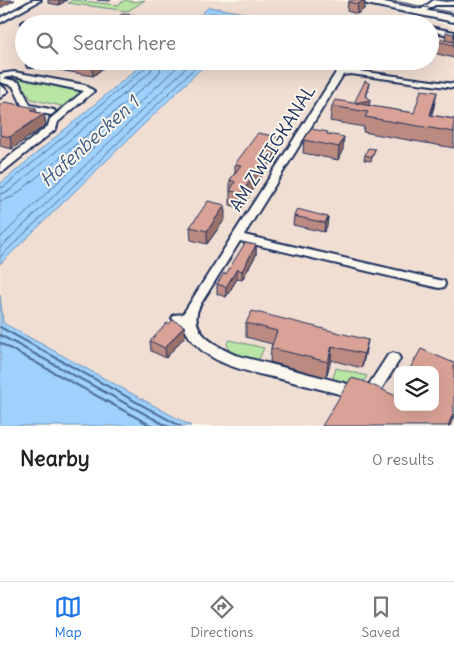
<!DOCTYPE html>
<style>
:root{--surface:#fff;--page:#f6f6f6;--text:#222;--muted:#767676;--line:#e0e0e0;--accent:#1a73e8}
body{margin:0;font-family:Delius,sans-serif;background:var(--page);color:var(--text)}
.controls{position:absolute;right:15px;bottom:15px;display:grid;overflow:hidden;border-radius:10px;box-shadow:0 5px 20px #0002}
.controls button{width:45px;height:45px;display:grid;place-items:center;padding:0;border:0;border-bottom:1px solid var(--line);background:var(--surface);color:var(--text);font:25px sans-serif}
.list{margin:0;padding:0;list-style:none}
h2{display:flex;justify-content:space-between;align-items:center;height:65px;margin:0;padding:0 20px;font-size:21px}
h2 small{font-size:16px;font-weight:400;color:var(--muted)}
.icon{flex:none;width:28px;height:28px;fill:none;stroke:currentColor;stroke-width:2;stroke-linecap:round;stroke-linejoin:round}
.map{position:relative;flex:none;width:454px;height:426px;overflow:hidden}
.search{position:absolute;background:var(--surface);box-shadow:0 5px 20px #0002;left:15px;right:15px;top:15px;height:55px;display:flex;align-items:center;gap:12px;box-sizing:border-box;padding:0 18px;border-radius:28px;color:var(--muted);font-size:19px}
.sheet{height:155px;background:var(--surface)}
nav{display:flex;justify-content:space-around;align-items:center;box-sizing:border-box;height:70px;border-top:1px solid var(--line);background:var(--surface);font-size:14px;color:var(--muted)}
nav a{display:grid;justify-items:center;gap:2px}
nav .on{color:var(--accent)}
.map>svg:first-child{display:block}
.built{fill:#f1ded2;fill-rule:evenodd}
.green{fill:#b9e6a4;stroke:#6a8a81}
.water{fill:#9ed1fb;stroke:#6a90bc}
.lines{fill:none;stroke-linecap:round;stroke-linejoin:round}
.shore-far1{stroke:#4f709d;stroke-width:1}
.shore{stroke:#4f709d;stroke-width:2}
.minor-casing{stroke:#1b2f5e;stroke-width:4}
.major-casing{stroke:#1b2f5e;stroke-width:4}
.path{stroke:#1b2f5e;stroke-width:1;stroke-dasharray:0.5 2.5;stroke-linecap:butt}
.minor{fill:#fbf7ec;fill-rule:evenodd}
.major{fill:#fbf7ec;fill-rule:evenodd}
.tram{stroke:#1b2f5e;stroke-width:1}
.wall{fill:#bb8b81;stroke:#1b2f5e}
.shaded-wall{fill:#997169;stroke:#1b2f5e}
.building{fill:#daa296;stroke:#1b2f5e}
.labels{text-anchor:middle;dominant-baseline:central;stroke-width:4;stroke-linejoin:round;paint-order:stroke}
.street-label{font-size:18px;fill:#1b2f5e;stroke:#fbf7ec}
.water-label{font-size:19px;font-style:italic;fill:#3c5885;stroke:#fbf7ec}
</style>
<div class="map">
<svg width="454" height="426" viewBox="0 0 454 426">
<rect width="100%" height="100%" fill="#fbf7ec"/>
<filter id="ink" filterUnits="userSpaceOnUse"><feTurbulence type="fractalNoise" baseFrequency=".02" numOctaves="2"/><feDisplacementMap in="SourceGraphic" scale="10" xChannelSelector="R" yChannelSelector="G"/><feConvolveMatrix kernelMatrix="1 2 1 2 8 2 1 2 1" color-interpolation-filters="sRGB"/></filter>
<g filter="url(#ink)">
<path class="built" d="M45,0H331L350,2L454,26V426H191L3,323L0,295V264L209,61H430V24H247L255,15L209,7L190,24H24V61H146L0,184V25ZM398,370H435V407H398Z"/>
<path class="green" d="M73,0L118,5L125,0L133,2L145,0L128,11L68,3Z
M15,76V77L86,90L54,118L48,117L62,106L31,99L20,82L5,78Z
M229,340L264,348L258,361L229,351L227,343Z
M336,368L367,376L363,383L350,385L332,381Z"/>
<path class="water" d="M209,7L256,15L247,24H190Z
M146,61H209L0,264V184Z
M0,295L3,323L191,426H0Z"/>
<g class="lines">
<path class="shore-far1" d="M198,24L211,13L242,18L244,24
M0,188L5,186L146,67L148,61
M0,194L9,191L150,72L155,61
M0,201L13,197L155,78L160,71L162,61
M0,238L183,61
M0,248L193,61
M0,257L202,61"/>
<path class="shore" d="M0,327L180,426
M0,335L167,426
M0,343L152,426"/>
<defs>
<path id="minor" d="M33,0H41L0,23V18Z
M434,0L446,2L454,1V5H435L423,13H419V11Z
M25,21L31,24H23L22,23Z
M430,27L454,32V36L430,31Z
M430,43L454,49V53L430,47Z
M32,61H42L34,67H28L27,65Z
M351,70L454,84V88L351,74L343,75L244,235L439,280L444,281L445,284L444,287L439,288L240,241L200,305C186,331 216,346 235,355L359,387L368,386L388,355L393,353L398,355L400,359L377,396L359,399C336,393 312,387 289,381C252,372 201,366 184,327L178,326L172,318L174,315L183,314L337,71Z
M14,72L85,85L94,91L58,122L56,129L4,171L0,172V164L48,126L50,119L84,91L14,76L3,78L19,82L30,105L54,110L55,112L51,115L24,109L13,86L0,82V74Z
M0,85L8,91L0,98Z"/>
<path id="major" d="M358,0H374L454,16V22L362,3Z"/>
</defs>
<use href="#minor" class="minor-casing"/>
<use href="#major" class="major-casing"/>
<path class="path" d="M449,10L454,11"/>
<use href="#minor" class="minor"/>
<use href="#major" class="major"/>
<path class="tram" d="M390,0L454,13"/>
</g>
<path class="wall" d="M48,0H67L59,5L48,3Z
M97,0H111L109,1Z
M365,0L364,9L357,14L347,11L348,2Z
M446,32L454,34V58L434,53L436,41L445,40Z
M47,61H111V62L93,76L48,68Z
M368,91L366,97L370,100L369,106L414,113L434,107L431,115L454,119V148L363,132L364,127L330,121L332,106L354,103Z
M0,105L36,108V112L44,114L46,125L12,149L0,146Z
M328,134L343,149L338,160L303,153L304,140Z
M375,149L371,161L364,160L365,155Z
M278,150L241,208L230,205V180L235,173V164Z
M294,216L328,217L327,226L324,232L293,225Z
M225,219L207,244L191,240L190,227Z
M256,245V255L242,280L237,279L226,297L217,294V284L226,274Z
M246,323L368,340L362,368L331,360L326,377L270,362L271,348L272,344L246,337Z
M169,324L184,326L185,336L166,358L151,351L150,341Z"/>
<path class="shaded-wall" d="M0,0H15L0,8Z
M59,0H67L59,5Z
M364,0H365L364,9L357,14L358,4Z
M135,15L136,24L127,21Z
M111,61V62L93,76L91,62Z
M369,83L368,91L364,101L370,100L369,108L354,104L365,96Z
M437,92L434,107L428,127L430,115Z
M36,108L38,118L44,114L46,125L12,149L10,137L31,111Z
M279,137L278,150L241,208L242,193Z
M344,137L343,149L338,160L339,147Z
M225,205V219L207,244V231Z
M328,217L327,226L324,232L325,223Z
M256,245V255L242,280V271Z
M237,269V279L226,297V287Z
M184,326L185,336L166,358L165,348Z
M368,340L362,368L364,354Z
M332,346L331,360L326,377L328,362Z
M454,411V416L450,426H448Z"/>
<path class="building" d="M351,0H364L358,4L348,2Z
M122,14L135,15L127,21L139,23L138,24H107Z
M253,18L291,23L248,24Z
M439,39L454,42V45L436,41Z
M365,81L369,83L365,96L370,100L354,103Z
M421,90L437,92L430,115L454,119V132L365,117L368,112L332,106L335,100L414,113Z
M5,102L36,108L31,111L44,114L10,137L0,135V105Z
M311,129L328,132L327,134L344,137L339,147L304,140Z
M258,133L279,137L242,193L230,191L235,182L230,180L241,165L235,164Z
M368,148L375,149L372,157L365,155Z
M208,201L225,205L207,231L190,227Z
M297,209L328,217L325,223L294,216Z
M245,243L256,245L242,271L237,269L226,287L217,284L224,273L226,274Z
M252,311L368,340L364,354L332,346L328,362L271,348L277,331L246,323Z
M173,320L184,326L165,348L150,341L167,323L169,324Z
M421,349L454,363V411L448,426H322L351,378L363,381L396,396L398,392V407H435V370H409Z"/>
</g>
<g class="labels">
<g class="street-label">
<text transform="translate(272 148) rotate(-58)">AM ZWEIGKANAL</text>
</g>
<g class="water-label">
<text transform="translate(89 141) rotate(-42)">Hafenbecken 1</text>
</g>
</g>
</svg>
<div class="controls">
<button><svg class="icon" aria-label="layers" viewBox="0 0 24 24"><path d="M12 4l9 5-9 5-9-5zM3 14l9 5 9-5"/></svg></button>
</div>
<div class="search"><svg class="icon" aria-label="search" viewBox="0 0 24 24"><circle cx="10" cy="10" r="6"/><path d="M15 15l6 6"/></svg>Search here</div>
</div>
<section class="sheet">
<h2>Nearby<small>0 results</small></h2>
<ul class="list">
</ul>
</section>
<nav>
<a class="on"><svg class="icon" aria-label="map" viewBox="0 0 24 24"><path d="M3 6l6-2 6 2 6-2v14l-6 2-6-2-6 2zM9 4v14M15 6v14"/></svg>Map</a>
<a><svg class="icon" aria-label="directions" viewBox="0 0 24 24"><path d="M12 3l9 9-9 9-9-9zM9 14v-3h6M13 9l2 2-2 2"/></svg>Directions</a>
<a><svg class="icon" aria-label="saved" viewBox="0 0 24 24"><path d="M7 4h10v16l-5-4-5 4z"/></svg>Saved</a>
</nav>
